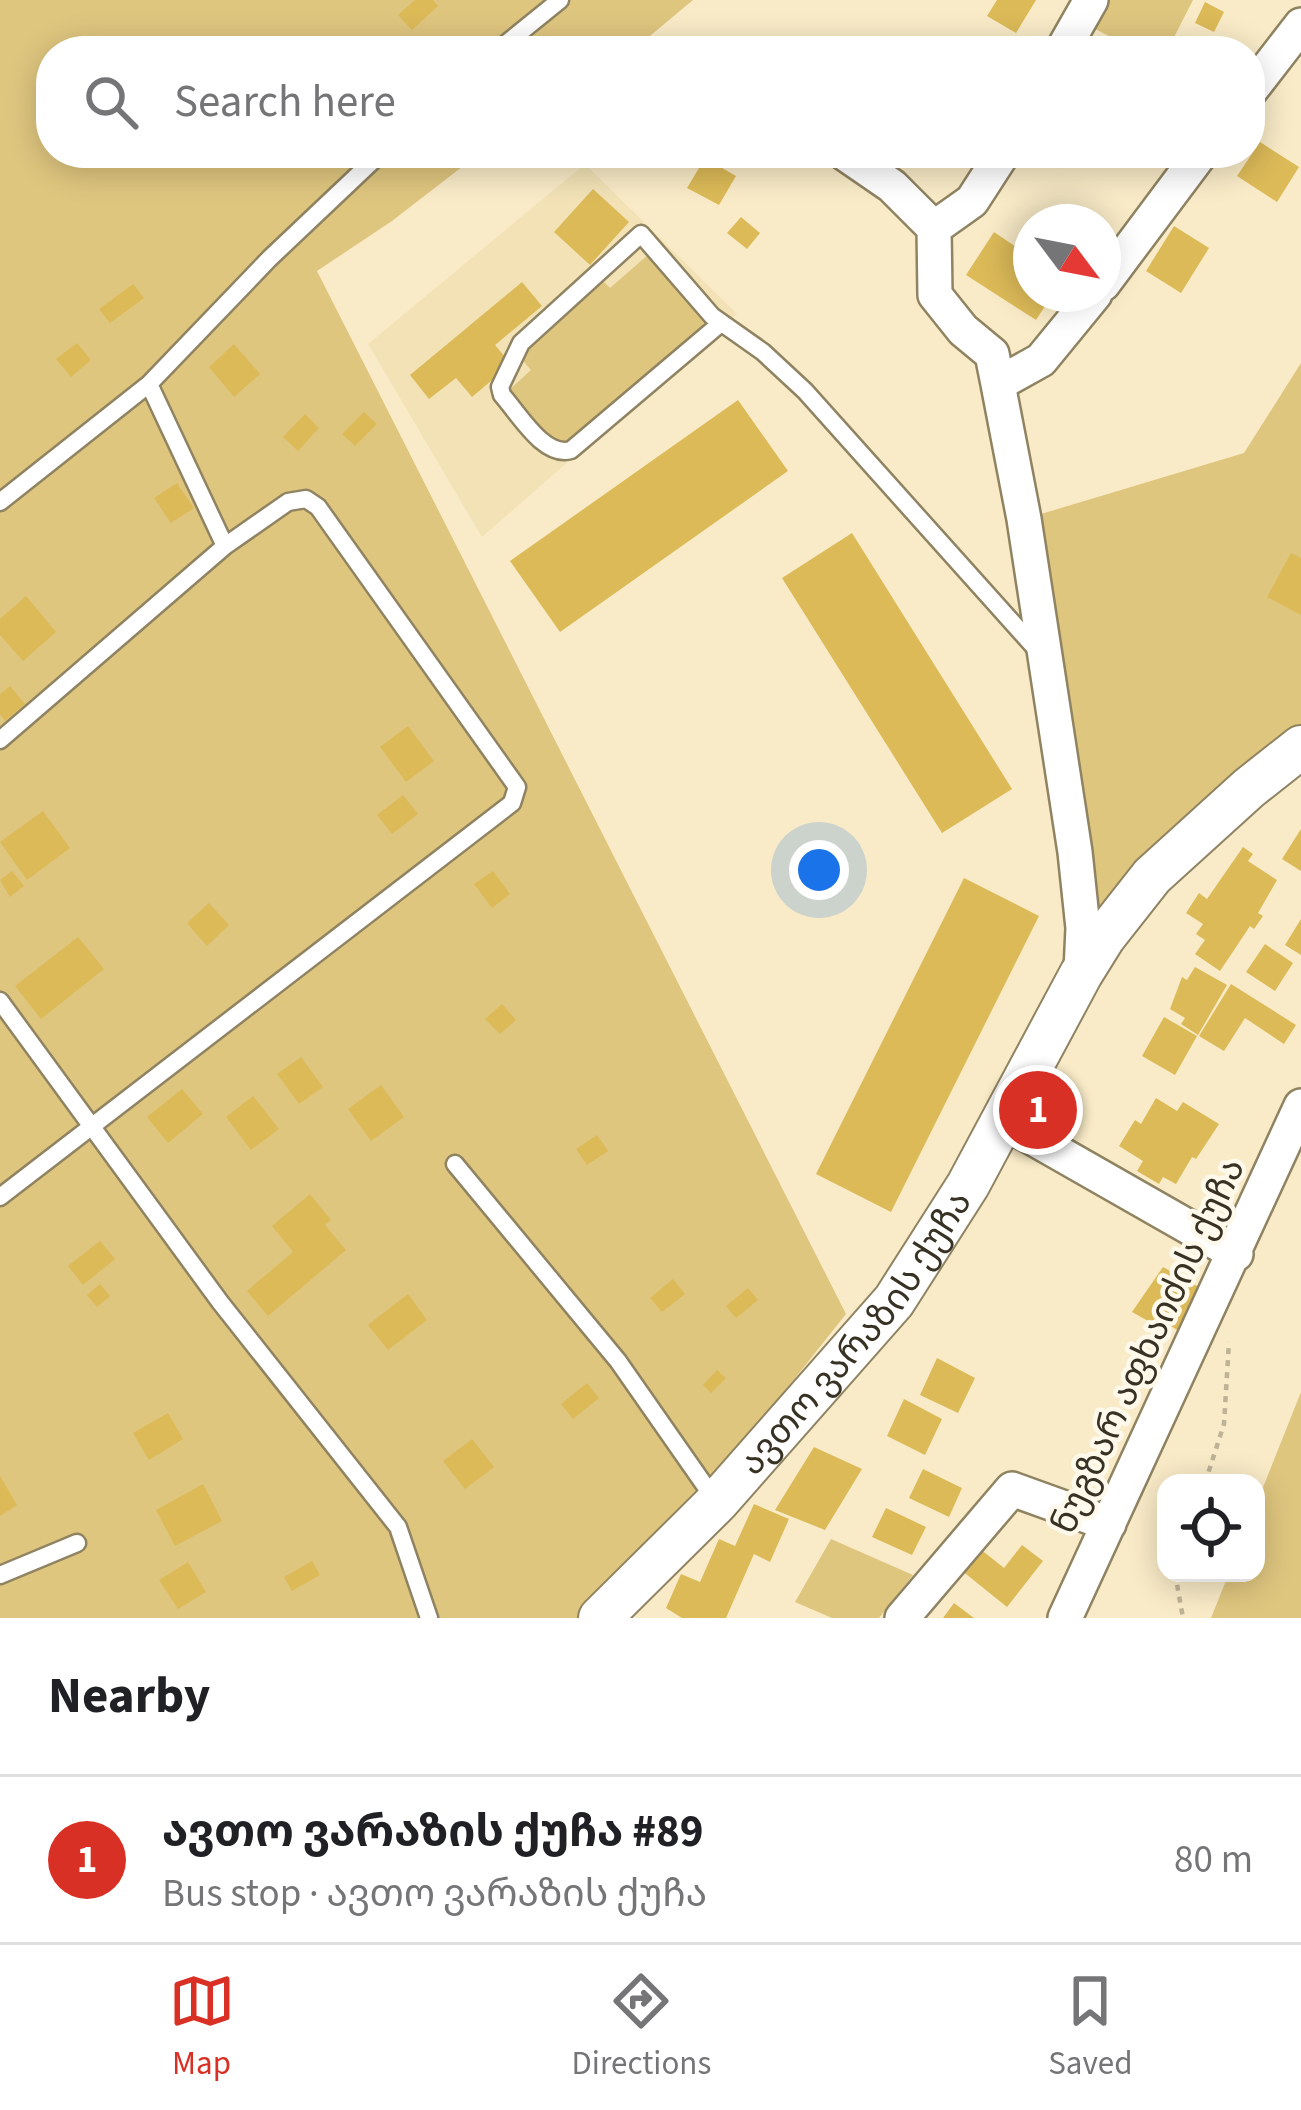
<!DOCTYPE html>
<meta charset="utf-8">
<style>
:root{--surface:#fff;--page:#f2f2f2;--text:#202124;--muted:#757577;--line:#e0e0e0;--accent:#d93025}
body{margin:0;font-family:"Source Sans 3","Noto Sans Georgian",sans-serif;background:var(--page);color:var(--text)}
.controls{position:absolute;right:36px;bottom:36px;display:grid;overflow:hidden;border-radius:24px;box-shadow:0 6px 30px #0003}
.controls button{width:108px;height:108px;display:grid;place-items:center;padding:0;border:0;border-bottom:3px solid var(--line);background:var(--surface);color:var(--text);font:60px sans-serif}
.compass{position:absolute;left:1013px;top:204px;width:108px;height:108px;border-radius:50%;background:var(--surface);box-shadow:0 6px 30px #0003;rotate:122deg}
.you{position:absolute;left:819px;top:870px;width:42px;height:42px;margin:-30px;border:9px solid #fff;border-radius:50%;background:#1a73e8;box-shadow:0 0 0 18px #1a73e833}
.badge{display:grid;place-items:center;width:78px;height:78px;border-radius:50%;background:var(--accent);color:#fff;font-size:39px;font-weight:700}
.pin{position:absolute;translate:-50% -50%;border:6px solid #fff;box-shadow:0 3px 12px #0006}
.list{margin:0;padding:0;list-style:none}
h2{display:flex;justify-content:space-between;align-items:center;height:156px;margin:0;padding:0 48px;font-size:51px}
h2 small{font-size:39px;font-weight:400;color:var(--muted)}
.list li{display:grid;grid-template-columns:78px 1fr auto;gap:36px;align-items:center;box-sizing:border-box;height:168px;padding:0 48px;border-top:3px solid var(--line)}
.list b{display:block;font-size:45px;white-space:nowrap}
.list p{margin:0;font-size:39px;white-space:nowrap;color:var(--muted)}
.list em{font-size:39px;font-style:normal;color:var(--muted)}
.icon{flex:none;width:66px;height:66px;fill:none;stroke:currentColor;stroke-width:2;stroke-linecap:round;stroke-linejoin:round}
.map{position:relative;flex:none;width:1301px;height:1618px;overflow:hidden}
.search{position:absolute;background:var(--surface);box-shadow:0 6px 30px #0003;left:36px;right:36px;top:36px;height:132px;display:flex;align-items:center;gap:30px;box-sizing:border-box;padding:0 42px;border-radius:48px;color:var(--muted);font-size:45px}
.sheet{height:324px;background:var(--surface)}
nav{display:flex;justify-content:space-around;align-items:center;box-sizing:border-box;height:168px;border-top:3px solid var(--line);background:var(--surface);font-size:33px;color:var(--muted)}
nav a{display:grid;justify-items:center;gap:6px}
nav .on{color:var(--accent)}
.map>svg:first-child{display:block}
.built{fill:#f2e2b6}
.green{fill:#dfc67f}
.building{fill:#dcba58}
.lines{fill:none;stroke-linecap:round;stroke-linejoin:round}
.service-casing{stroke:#8f8362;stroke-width:21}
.minor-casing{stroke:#8f8362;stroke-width:38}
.tertiary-casing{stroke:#8f8362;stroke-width:46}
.path{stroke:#beb396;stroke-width:4.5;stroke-dasharray:6 6;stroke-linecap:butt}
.service{stroke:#fff;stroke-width:16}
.minor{stroke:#fff;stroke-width:33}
.tertiary{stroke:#fff;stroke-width:42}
.labels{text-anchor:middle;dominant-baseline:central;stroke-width:9;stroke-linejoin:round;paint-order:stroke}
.street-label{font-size:36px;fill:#373223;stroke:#fef9eb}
</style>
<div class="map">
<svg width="1301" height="1618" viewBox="0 0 1301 1618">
<rect width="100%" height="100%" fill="#f9ebc7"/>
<path class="built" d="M585,164L737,314L482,537L368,344Z"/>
<path class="green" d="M0,0H693L632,51H51V153H480L392,221L317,271L846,1314L723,1469L577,1618H0Z
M1108,0H1193L1167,51H1139L1093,28Z
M649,254L705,317L702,329L568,445H555L507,392L531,370L518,355L602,280L610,288Z
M1301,363V728L1102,921L1091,917L1041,514L1244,453Z
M1301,1392V1618H1211L1229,1573H1256V1505Z
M831,1539L913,1575L879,1618H832L795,1602Z"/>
<path class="building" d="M415,0H433L438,6L412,30L398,15Z
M997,0H1036L1016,33L987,16Z
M1205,2L1224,12L1214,32L1195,23Z
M1260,142L1299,167L1277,202L1237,176Z
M705,158L736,176L719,205L687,188Z
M593,189L629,222L590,265L554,232Z
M741,217L760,233L747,249L727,233Z
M1174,226L1209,248L1181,293L1146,271Z
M994,232L1031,257V294H1053L1036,320L966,275Z
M522,282L542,306L495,345L511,364L472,397L456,378L429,399L410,375Z
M133,284L144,298L110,323L99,309Z
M77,343L91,360L71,377L56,359Z
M234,344L260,374L234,397L209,367Z
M738,400L788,471L560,632L510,561Z
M364,412L377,424L355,446L342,434Z
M305,414L319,428L298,451L283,437Z
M177,483L194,508L171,523L154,498Z
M852,533L1012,789L942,833L782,578Z
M1291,553L1301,558V615L1267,597Z
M26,596L56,632L23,661L0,635V619Z
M10,686L25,704L5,721L0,714V694Z
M408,726L434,761L406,782L380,747Z
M403,795L418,814L392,834L377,815Z
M43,811L70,848L27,880L0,842Z
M1301,829V871L1282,859Z
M1243,847L1253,854L1248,861L1277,880L1258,913L1263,916L1254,929L1250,926L1220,971L1195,954L1205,940L1196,934L1203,924L1186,913L1199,893L1207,899Z
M12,871L24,886L10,897L0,880Z
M493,871L510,894L492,908L474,884Z
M964,878L1039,916L891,1212L816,1174Z
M209,903L229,925L207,946L187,923Z
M1301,919V955L1285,945Z
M78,937L104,969L41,1019L15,986Z
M1265,944L1293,963L1275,991L1246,972Z
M1195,967L1227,985L1198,1035L1181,1024L1185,1018L1170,1009L1182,977L1187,980Z
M1231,984L1296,1025L1284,1044L1245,1018L1224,1051L1199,1036Z
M502,1004L516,1020L500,1034L485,1019Z
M1164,1017L1197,1036L1175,1075L1142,1056Z
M301,1057L323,1087L299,1104L277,1074Z
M381,1085L404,1117L371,1141L348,1109Z
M182,1089L203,1114L168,1143L147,1117Z
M253,1096L279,1129L251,1150L226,1117Z
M1156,1098L1177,1111L1183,1102L1219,1124L1196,1159L1192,1157L1176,1184L1163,1177L1159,1184L1137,1171L1143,1161L1119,1146L1135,1120L1141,1124Z
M597,1135L608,1151L587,1165L576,1149Z
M310,1194L331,1220L325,1225L346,1250L268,1316L247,1291L293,1252L272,1226Z
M100,1241L115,1259L83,1285L68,1266Z
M1163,1267L1204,1290L1179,1331L1161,1320L1157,1326L1132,1312Z
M673,1279L685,1294L662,1312L650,1298Z
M100,1284L110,1296L97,1307L87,1295Z
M748,1288L758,1300L736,1318L726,1306Z
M408,1294L427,1320L388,1350L368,1325Z
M937,1358L975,1378L958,1413L920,1395Z
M717,1370L726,1378L711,1393L703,1385Z
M587,1383L599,1398L573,1419L561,1404Z
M904,1399L942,1419L925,1455L887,1436Z
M168,1413L183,1439L149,1460L133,1433Z
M472,1439L494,1467L465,1489L443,1461Z
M814,1447L862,1469L825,1530L775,1510Z
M923,1469L962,1488L949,1517L909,1498Z
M0,1476L17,1505L0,1516Z
M203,1484L222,1521L175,1546L156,1510Z
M754,1504L789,1519L770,1562L754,1554L726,1618H682L666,1608L681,1574L700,1582L719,1539L735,1546Z
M886,1508L926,1527L912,1555L872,1537Z
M1022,1545L1043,1561L1007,1607L961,1570L979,1548L1004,1568Z
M312,1561L320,1575L292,1591L284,1577Z
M188,1562L206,1592L178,1609L159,1580Z
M954,1603L974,1618H943Z"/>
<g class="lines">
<defs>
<path id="service" d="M497,51L560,0
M721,323L571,450C544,458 519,414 502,395L500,387L521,343L641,234L712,316L763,352L805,391L1037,650
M149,384L225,546
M0,502L149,384L270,258L381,153
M0,740L225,546L288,502L306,499L318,507L517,787L512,803L0,1197
M0,1001L220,1302L398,1527L429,1618
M455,1164L618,1361L715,1500
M0,1575L77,1543"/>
<path id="minor" d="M1062,51L1091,0
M1250,91L1301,25
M844,153L892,186L934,228L935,295L963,330L992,354L998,384L1024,519L1075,852L1083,928L1081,971
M934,228L972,201L1003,153
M1103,284L1201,153
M998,384L1041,360L1095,294
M1003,1121L1236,1254
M902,1618L1012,1489L1109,1524
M1065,1618L1301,1106"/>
<g id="tertiary">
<path id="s1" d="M600,1618L717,1502L894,1301L968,1185L1081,974L1104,937L1152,876L1249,788L1301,747"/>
</g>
</defs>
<use href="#service" class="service-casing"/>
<use href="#minor" class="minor-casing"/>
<use href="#tertiary" class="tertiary-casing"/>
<path class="path" d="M1205,1483L1224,1424L1229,1342
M1175,1573L1183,1618"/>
<use href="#service" class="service"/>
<use href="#minor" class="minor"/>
<use href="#tertiary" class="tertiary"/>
</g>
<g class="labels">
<g class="street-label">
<text stroke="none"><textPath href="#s1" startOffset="384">ავთო ვარაზის ქუჩა</textPath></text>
<text transform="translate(1148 1346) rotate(-65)">ნუგზარ აფხაიძის ქუჩა</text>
</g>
</g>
</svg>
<div class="controls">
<button><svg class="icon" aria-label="locate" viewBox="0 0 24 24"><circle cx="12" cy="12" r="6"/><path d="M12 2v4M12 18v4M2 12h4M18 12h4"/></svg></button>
</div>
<svg class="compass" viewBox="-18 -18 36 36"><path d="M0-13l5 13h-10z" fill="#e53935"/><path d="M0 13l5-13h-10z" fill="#757577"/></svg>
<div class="you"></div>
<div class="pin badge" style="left:1038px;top:1110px">1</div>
<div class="search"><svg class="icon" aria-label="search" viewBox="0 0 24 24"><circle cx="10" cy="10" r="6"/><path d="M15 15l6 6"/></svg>Search here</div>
</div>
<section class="sheet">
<h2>Nearby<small></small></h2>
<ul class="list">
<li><span class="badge">1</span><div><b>ავთო ვარაზის ქუჩა #89</b><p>Bus stop · ავთო ვარაზის ქუჩა</p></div><em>80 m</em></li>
</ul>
</section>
<nav>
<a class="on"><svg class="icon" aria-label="map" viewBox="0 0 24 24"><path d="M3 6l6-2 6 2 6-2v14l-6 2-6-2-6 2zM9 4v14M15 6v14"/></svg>Map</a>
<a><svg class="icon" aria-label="directions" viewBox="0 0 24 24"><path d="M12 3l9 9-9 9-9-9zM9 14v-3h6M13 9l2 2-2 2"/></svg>Directions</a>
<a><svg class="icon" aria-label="saved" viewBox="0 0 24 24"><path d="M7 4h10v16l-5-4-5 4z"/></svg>Saved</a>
</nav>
